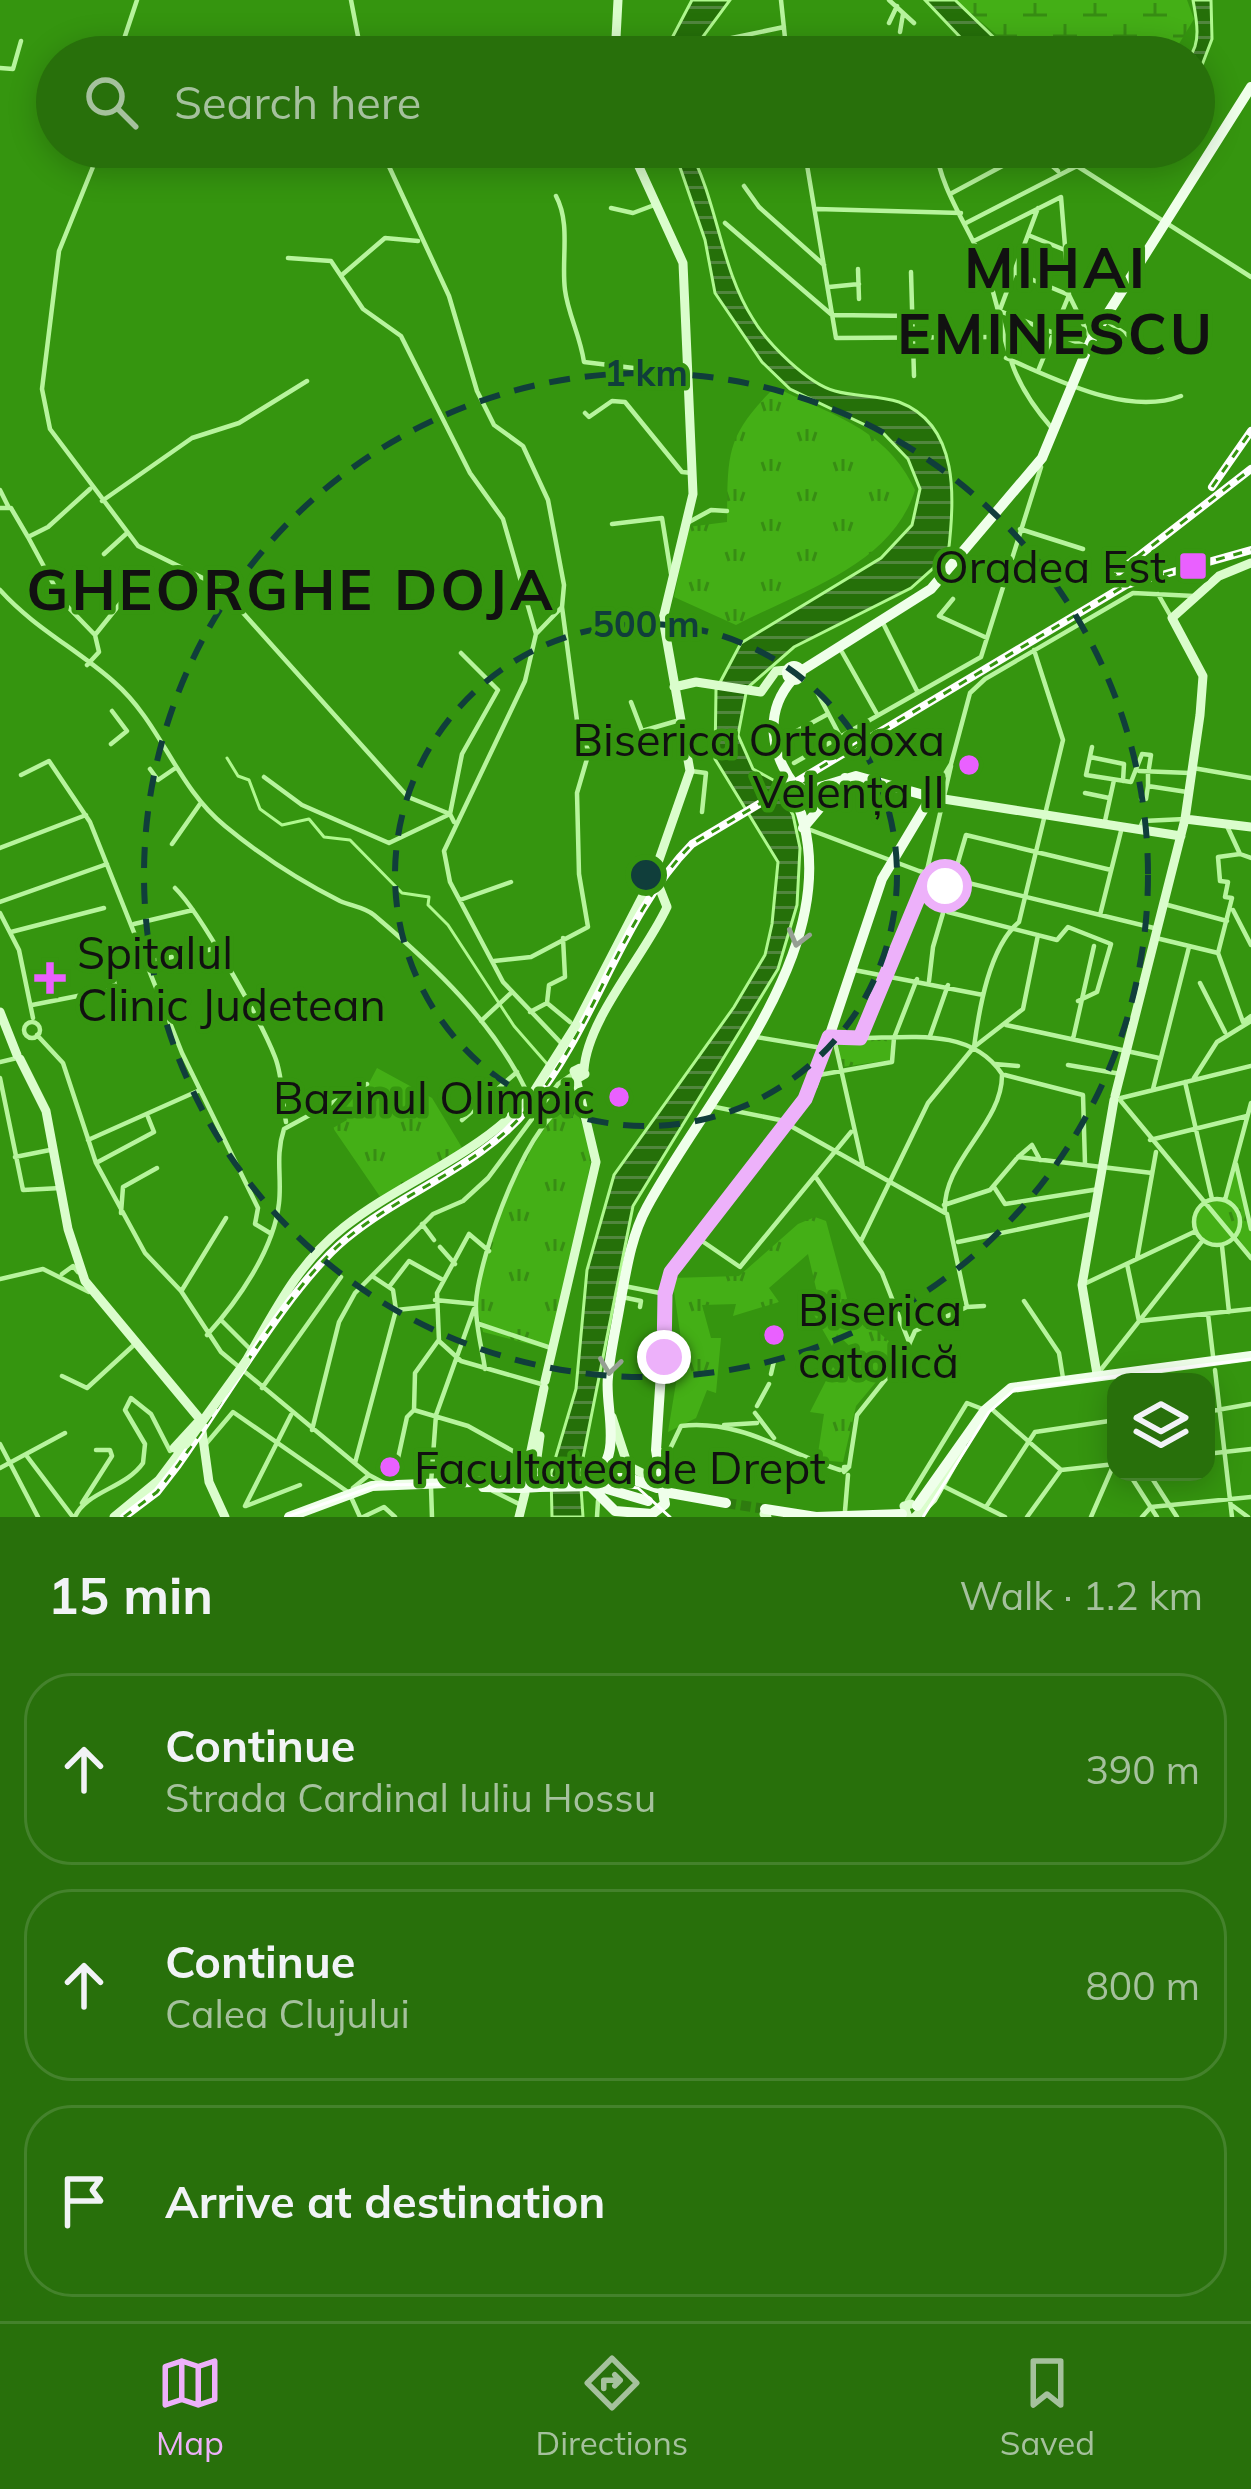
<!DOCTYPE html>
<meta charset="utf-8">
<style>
:root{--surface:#28700b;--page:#307514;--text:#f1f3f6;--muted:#a5c19d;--line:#44822c;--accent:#edb1fa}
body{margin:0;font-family:Mulish,sans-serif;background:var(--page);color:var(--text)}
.controls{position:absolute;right:36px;bottom:36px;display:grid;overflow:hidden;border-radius:24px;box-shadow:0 6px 30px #0003}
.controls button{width:108px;height:108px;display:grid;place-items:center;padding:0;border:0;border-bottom:3px solid var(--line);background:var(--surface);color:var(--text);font:60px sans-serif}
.stop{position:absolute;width:36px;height:36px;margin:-27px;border:9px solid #edb1fa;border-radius:50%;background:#fff}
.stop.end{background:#edb1fa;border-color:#fff;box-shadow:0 3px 12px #0008}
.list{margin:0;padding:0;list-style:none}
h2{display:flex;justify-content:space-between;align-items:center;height:156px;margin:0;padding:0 48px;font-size:51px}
h2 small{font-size:39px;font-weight:400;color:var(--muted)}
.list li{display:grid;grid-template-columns:78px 1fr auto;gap:36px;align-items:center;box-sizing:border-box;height:192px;margin:0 24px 24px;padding:0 24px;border:3px solid var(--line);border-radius:48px}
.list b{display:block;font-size:45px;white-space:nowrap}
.list p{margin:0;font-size:39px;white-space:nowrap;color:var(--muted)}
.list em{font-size:39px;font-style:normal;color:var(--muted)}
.icon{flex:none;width:66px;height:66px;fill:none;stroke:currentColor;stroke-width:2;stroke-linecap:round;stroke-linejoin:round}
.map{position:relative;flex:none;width:1251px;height:1517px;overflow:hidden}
.search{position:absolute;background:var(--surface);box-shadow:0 6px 30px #0003;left:36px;right:36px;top:36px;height:132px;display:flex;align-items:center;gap:30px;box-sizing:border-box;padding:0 42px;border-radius:66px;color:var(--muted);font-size:45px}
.sheet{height:804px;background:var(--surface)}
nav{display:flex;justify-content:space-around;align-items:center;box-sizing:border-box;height:168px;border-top:3px solid var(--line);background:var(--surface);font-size:33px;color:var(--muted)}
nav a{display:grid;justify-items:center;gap:6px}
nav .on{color:var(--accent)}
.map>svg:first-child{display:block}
.wetland{fill:url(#wetland-marsh)}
.park{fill:url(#park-tufts)}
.water{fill:url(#water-rules);stroke:#aff88e;stroke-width:3}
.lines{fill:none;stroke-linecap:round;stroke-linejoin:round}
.stream{stroke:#aff88e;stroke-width:3}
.primary-tunnel{stroke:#2e7b0f;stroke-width:10;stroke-dasharray:10 5;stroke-linecap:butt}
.street{stroke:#b7f49d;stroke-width:4.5}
.secondary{stroke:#dafdcc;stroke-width:9}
.primary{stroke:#efffea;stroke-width:10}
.tram{stroke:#fff;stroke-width:3}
.rail-casing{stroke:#fff;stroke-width:8}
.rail{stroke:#35950f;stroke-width:3;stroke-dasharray:9;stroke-linecap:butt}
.secondary-bridge{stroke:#dafdcc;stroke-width:9}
.primary-bridge{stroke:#efffea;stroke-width:10}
.oneway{stroke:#96a093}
.route{stroke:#edb1fa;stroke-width:15}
.ring{fill:none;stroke:#103e3b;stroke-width:6;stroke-dasharray:21 15}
.poi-dot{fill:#e960ff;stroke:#35950f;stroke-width:4.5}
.labels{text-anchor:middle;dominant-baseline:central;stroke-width:9;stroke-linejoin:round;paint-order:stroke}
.poi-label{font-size:45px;fill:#111;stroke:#35950f;text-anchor:end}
.district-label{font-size:57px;font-weight:bold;letter-spacing:3px;fill:#111;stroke:#35950f}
.centre{fill:#103e3b;stroke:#35950f;stroke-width:6}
.ring-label{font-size:36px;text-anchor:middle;font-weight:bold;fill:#103e3b;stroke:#35950f;stroke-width:9;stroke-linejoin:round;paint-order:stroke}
</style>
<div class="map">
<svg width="1251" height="1517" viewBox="0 0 1251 1517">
<defs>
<pattern id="wetland-marsh" width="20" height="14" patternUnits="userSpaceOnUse" patternTransform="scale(3)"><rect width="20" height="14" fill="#44af16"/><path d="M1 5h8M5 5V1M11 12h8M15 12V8" fill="none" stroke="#378d13"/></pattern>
<pattern id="park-tufts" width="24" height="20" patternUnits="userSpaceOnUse" patternTransform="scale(3)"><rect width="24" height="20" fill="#44af16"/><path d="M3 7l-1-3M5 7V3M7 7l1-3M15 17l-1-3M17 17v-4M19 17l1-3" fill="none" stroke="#378d13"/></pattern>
<pattern id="water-rules" width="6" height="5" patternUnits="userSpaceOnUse" patternTransform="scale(3)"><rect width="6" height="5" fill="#257009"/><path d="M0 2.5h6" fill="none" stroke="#51863e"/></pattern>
</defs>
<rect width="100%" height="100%" fill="#35950f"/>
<path class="wetland" d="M955,0H1187L1194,19L1171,57H1023Z"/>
<path class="park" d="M775,387C833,416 886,428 915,490C892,565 801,591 736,625L674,597L688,527L727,522C728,453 725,437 775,387Z
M838,1040H892L891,1060L841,1067Z
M377,1068L432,1098L464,1151L383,1201L333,1128L347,1120L338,1099L368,1085Z
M573,1102L593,1151L552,1350L483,1332C482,1324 477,1313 477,1304C477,1261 533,1116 573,1102Z
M1235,1160L1251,1229V1256L1237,1236L1217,1245L1203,1240L1194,1223L1201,1205L1225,1199Z
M815,1217L826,1221L849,1306L901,1352L856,1406L843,1462L817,1460L824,1414L810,1412L833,1367L842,1376L860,1356L837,1334L832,1346L810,1308L819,1301L808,1254L769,1288L779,1302L733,1316L736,1304L702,1305L711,1338H721L716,1393L707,1390L696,1418L668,1432L682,1346L672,1278L739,1276L798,1224Z"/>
<path class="water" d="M692,0H730L688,57H662Z
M925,0H955L1014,57H979Z
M1193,0H1211L1212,39L1194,86V57H1189C1202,43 1196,17 1193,0Z
M673,147H688C718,201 720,268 753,319C767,343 808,384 835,391C856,397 878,395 899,402C960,425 955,500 948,555L911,588L794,647L747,688L738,735L753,769L775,781L793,815L800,848L797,905L778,969L633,1206L580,1473L583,1517H552L551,1473L576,1389L587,1270L614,1175L734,1007L765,955L772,924L778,862L715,759L716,690L741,643L881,558L912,525L920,489L908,459L884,434L790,389L762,362L715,293L705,240Z"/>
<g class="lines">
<path class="stream" d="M227,758L238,776L249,780L260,809L282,825L309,819L324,837L350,840L402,893L429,897L428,905L448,925L514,1026L548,1065"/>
<path class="primary-tunnel" d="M726,1503L765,1509"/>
<path class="street" d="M351,0L362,57
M781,0L787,57
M889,0L914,23
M889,23L897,6
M900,32L903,14
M722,40L784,27
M118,57L137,0
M748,57L783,47
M0,68L13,69L21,41
M101,147L59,251L42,389L50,429L138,546L219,586L408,797L450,814L454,822
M380,147L449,296L477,391L494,425L523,446L548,500L564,585L562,607L536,634L525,681L444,851L450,882L503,982L562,1044
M591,147L602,155
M804,147L836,338L1000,337
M936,147C939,188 970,229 985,267C1010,335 998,366 1051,427
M1031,147L1058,171
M939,158L967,147
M744,186L759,207L824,265
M952,193L1034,149
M556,196C571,224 561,259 565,290C568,314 580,335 584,362L642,369L656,384L685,380
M611,208L633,213L657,204
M817,209L961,213
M725,223L832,315L913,316
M966,223L1077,166L1251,277
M1028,235L1065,250
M974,241L1061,197L1069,295L1091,340
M288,258L331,261L363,309L401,336L470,473L503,519L536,634
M858,269L859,299
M911,272L914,376
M1014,272L1069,295
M343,274L385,238L418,241
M829,287L859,284
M1000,311L1088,347
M998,315L1038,208
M1108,322L1158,356
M1006,358C1056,379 1127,417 1181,396
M1038,371L1069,295
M585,413L589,417L612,401L625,402L682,472L692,473
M0,490L8,506
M102,501L192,438L239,423L307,381
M0,508H11L28,537L48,527L90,489
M689,522L711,510L727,511
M612,524L662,518L671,574
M1020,529L1083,549
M28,537L55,587
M104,554L126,534
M0,590C34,628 77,649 114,682C162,724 175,785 225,826C259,854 300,881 340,901C351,906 364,907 374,915C434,966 493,1021 528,1094
M1158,594L1170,615
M953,599L939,616L987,638
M67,606L95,635L99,652L87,665
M882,621L917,691
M95,635L127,595
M842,652L877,714
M818,694L840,736
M631,702L642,731L680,720
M780,740L828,714
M111,744L127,731L112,711
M1092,747L1086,775L1131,782L1142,754L1151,755L1149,768
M1090,757L1124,764L1123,781
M794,763L981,657L1041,467
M1193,768L1251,778
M150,769L158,780L174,769
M691,771L706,773L702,812
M1139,771L1190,773
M1148,772V786L1187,792
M21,775L49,761L90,822L182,1053L258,1208L255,1224L270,1233
M264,777L302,805L389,843L450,814L462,754L498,690L461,653
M1085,793L1109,798
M931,797L951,764L970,693L985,679L1133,593L1194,596
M1141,799H1146L1148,786
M1105,821L1114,780
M1227,826L1240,854L1251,858
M808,829L919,871L1158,929
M1139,830L1143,821L1185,819
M172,844L200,804
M0,848L86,815
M1240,854L1218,857L1220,881L1228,882L1225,897L1232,898L1218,953L1243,1022L1251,1016
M925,878L951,892
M175,888C200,912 261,1021 275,1057C283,1077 282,1101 286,1122
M460,900L511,882
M0,902L107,864
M1164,904L1227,921
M1233,910L1251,945
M948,912L1057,940L1068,927L1111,944L1097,992L1078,1001
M0,913L19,950L33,1018
M1100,915L1122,827
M134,924L193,910
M11,932L104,908
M1156,938L1218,953
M200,952L216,948
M494,961L531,957L588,927L579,874L577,793L589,752L578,728L562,607
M147,962L172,957
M854,970L983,995
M929,981L933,947L966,835L1111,870
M1200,983L1225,1032
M547,1003L570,1022
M32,1005L108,990L115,985L111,970
M530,1012L547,1003L549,985L565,977L563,938
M481,1021L512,992
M24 1030a8 8 0 1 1 16 0a8 8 0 1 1-16 0Z
M1006,1025L1159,1058
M37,1035L63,1063L96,1163L145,1253L181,1291L221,1352L369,1475
M930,1036L948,985
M756,1037L822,1048
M829,1037C886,1044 965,1018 1002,1074C1003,1125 941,1161 945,1213
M834,1038L863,1167
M860,1038L919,905L951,766
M1073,1039L1094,946
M974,1047C979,1010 989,947 1019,922L1063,740L1034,650
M0,1062L17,1058
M995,1064L1018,1066
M1068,1065L1121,1074
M819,1075L892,1062L894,1038L917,979
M1005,1075L1083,1095L1085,1164
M0,1078L23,1190L61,1188
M1194,1078L1217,1042L1251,1021
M1185,1082L1212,1199
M1153,1089L1189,947
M1121,1098L1251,1066
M1120,1100L1251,1258
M715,1107L780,1120L947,1214L967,1307
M462,1120L517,1072
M88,1140L200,1090
M1150,1140L1247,1116
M15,1157L50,1150
M1018,1157L1032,1145L1040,1160
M96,1163L154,1132L148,1117
M1236,1164L1251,1229
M815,1176L882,1273L909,1342
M994,1187L1005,1204L1099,1189
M1194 1222a23 23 0 1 1 46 0a23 23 0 1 1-46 0Z
M1225,1200L1251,1103
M944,1205L990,1190L1018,1157L1152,1173
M121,1213L123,1187L157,1168
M422,1224L434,1240
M702,1241L740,1267L851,1132
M861,1241L928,1103L974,1047L1023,1009L1038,935
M958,1242L1092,1214
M1222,1246L1229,1312
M440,1247L455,1264
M489,1251L469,1234L437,1293L439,1341L461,1361L541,1384
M1137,1259L1156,1152
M1127,1264L1139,1321L1251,1309
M62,1274L73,1266L78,1272
M0,1279L43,1269L89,1292
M1082,1285L1196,1231
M624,1286L665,1294
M389,1287L409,1261L443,1280
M182,1290L226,1218
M622,1297L641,1301L640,1307
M435,1300L476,1304
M1024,1301L1059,1353L1063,1378
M396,1310L435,1306
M1208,1314L1213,1356
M221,1320L251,1350
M479,1324L554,1349
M207,1335C237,1302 274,1250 279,1203C282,1177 275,1156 284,1129L367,1084
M485,1369C482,1348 475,1324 476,1303C478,1260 530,1106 577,1100
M1215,1370L1232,1517
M1099,1372L1203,1240
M771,1374L774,1361
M62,1376L87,1388L135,1344
M262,1388L341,1277
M757,1406L769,1384
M414,1410L468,1426L529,1460
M994,1411L1061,1470
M1206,1412L1251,1404
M755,1413L774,1438
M724,1425L757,1423
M312,1430L339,1322L355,1293L433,1214L463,1201L488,1178L558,1084L574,1073
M0,1444L38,1517
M205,1445L233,1412L348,1492
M660,1451L670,1449L681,1426C740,1419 787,1453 840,1470
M1206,1454L1251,1449
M26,1455L73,1517
M355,1463L396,1310L393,1290L372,1276
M849,1467L844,1472V1467H849L857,1415L904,1356L915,1331L967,1307L984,1306
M0,1468L65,1433
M1061,1470L1115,1464
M395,1472L407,1417L414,1410L415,1373L438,1341
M1128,1472L1157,1517
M1148,1472L1177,1517
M431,1483L436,1415L474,1309
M941,1485L1005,1517
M431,1487L432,1517
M353,1488L369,1475L384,1483
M493,1491L519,1504
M351,1497L360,1517
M907,1501L967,1403L985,1410
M82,1503L112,1456L110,1450H96
M245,1506L291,1415
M246,1506L300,1485
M1233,1506L1248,1517
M986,1507L1035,1432L1116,1420
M845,1511L848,1475
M75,1517C85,1492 126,1488 143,1463L145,1444L125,1410L131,1398L151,1414L170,1451
M363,1517L384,1507L395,1517
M597,1517L598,1501
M1027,1517L1061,1470
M1091,1517L1114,1464
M1142,1517L1151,1507L1251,1497"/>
<path class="secondary" d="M615,57L618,0
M674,687L696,682L761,692L776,671L788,670
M931,797L1181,836
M1185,819L1251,827
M0,1012L17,1055
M576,1025L654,874L690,771L663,619L693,494L683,263L630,147
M20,1059L46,1111L68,1229L85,1281L199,1418
M580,1068L585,1074L578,1078L574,1071Z
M584,1070C587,1019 645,955 667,907L654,874
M1115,1096L1185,819L1200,715L1203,676L1172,618L1219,576L1251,563
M246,1361C275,1311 297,1264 344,1227C405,1179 483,1154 533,1093
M1097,1374L1082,1285L1114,1100
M545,1381L596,1162L576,1078
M612,1417L628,1466L652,1478L659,1475
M201,1424L209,1482L225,1517
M540,1436L535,1472L545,1478
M174,1448L197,1423
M517,1478L528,1465L544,1388
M764,1514L767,1517
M114,1517L159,1480L186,1444
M519,1517L525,1493
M908,1517L904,1506L911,1504
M915,1517L933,1499L962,1448"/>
<path class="primary" d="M787 673a7 7 0 1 1 14 0a7 7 0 1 1-14 0Z
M801,671L931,589L1042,458L1091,340L1251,87
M803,828L845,778
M589,1478C626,1461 604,1407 608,1377C610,1353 616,1328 620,1304C626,1272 631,1236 647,1207C711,1088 866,927 788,783
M595,1478H629L657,1488
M590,1486L615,1511L652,1514L665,1504L656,1450L667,1280L813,1085L882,879L931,797L856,776L810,790L796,787C771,755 763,713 792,680
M483,1487L522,1488
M539,1487L597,1486L648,1501
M670,1493L726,1503
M917,1506L985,1410L1011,1388L1251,1356
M765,1509L816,1517L902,1514
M289,1517L372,1486L524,1480"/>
<path class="tram" d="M286,1517L378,1485L595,1482L638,1488L670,1517
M923,1517L989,1412L1015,1389L1251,1359"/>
<defs>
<path id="rail" d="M1212,487L1251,431
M1109,579L1251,469
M124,1517L157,1492L178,1465C224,1401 289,1286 346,1239C405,1190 481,1167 530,1106C596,1026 620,917 692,844L1126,585L1251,550"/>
</defs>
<use href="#rail" class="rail-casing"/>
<use href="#rail" class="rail"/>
<path class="secondary-bridge" d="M533,1093L576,1025
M186,1444L246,1361"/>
<path class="primary-bridge" d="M524,1480H550
M522,1488L539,1487"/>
</g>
<defs><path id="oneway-chevron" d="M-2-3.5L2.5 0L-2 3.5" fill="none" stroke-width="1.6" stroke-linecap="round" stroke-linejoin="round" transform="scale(3)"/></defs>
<g class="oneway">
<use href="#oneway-chevron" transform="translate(798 938) rotate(105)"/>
<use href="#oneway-chevron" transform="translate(610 1366) rotate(98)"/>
</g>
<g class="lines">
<path class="route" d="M664,1357L665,1294L671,1272L805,1099L829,1037L860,1038L926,879L945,886"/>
</g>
<g class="ring">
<circle cx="646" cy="875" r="251"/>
<circle cx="646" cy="875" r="502"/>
</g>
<g class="poi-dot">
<rect x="1178" y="551" width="30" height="30" rx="6"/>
<circle cx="969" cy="765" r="12"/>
<path d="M44 960h12v12h12v12h-12v12h-12v-12h-12v-12h12z"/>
<circle cx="619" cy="1097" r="12"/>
<circle cx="774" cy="1335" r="12"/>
<circle cx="390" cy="1467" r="12"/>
</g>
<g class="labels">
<g class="poi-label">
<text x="1166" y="566">Oradea Est</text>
<text x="945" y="739">Biserica Ortodoxa<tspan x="945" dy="52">Velența II</tspan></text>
<text x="77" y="952" text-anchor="start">Spitalul<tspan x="77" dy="52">Clinic Judetean</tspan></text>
<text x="595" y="1097">Bazinul Olimpic</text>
<text x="798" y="1309" text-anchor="start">Biserica<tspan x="798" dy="52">catolică</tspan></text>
<text x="414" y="1467" text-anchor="start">Facultatea de Drept</text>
</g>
<g class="district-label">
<text x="1056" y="266">MIHAI<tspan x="1056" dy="66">EMINESCU</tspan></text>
<text x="291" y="588">GHEORGHE DOJA</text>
</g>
</g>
<circle cx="646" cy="875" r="18" class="centre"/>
<g class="ring-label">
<text x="646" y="386">1 km</text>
<text x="646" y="637">500 m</text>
</g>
</svg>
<div class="controls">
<button><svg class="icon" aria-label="layers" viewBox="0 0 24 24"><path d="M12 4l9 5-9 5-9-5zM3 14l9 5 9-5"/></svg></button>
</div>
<div class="stop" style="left:945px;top:886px"></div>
<div class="stop end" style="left:664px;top:1357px"></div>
<div class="search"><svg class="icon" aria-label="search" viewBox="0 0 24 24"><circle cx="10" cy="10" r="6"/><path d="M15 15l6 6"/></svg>Search here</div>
</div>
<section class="sheet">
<h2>15 min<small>Walk · 1.2 km</small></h2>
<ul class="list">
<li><svg class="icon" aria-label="ahead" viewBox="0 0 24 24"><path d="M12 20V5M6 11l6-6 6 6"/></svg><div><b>Continue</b><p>Strada Cardinal Iuliu Hossu</p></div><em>390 m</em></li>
<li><svg class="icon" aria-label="ahead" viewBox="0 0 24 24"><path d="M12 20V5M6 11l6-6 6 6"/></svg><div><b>Continue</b><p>Calea Clujului</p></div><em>800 m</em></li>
<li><svg class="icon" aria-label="arrive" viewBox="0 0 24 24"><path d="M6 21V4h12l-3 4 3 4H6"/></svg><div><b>Arrive at destination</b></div></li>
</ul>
</section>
<nav>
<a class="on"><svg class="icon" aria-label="map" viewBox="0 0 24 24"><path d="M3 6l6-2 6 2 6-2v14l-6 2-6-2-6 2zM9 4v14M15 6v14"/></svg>Map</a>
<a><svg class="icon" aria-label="directions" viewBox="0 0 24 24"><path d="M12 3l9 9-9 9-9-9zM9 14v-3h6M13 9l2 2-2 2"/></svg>Directions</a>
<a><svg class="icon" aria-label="saved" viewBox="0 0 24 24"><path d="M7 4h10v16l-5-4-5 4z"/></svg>Saved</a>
</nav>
